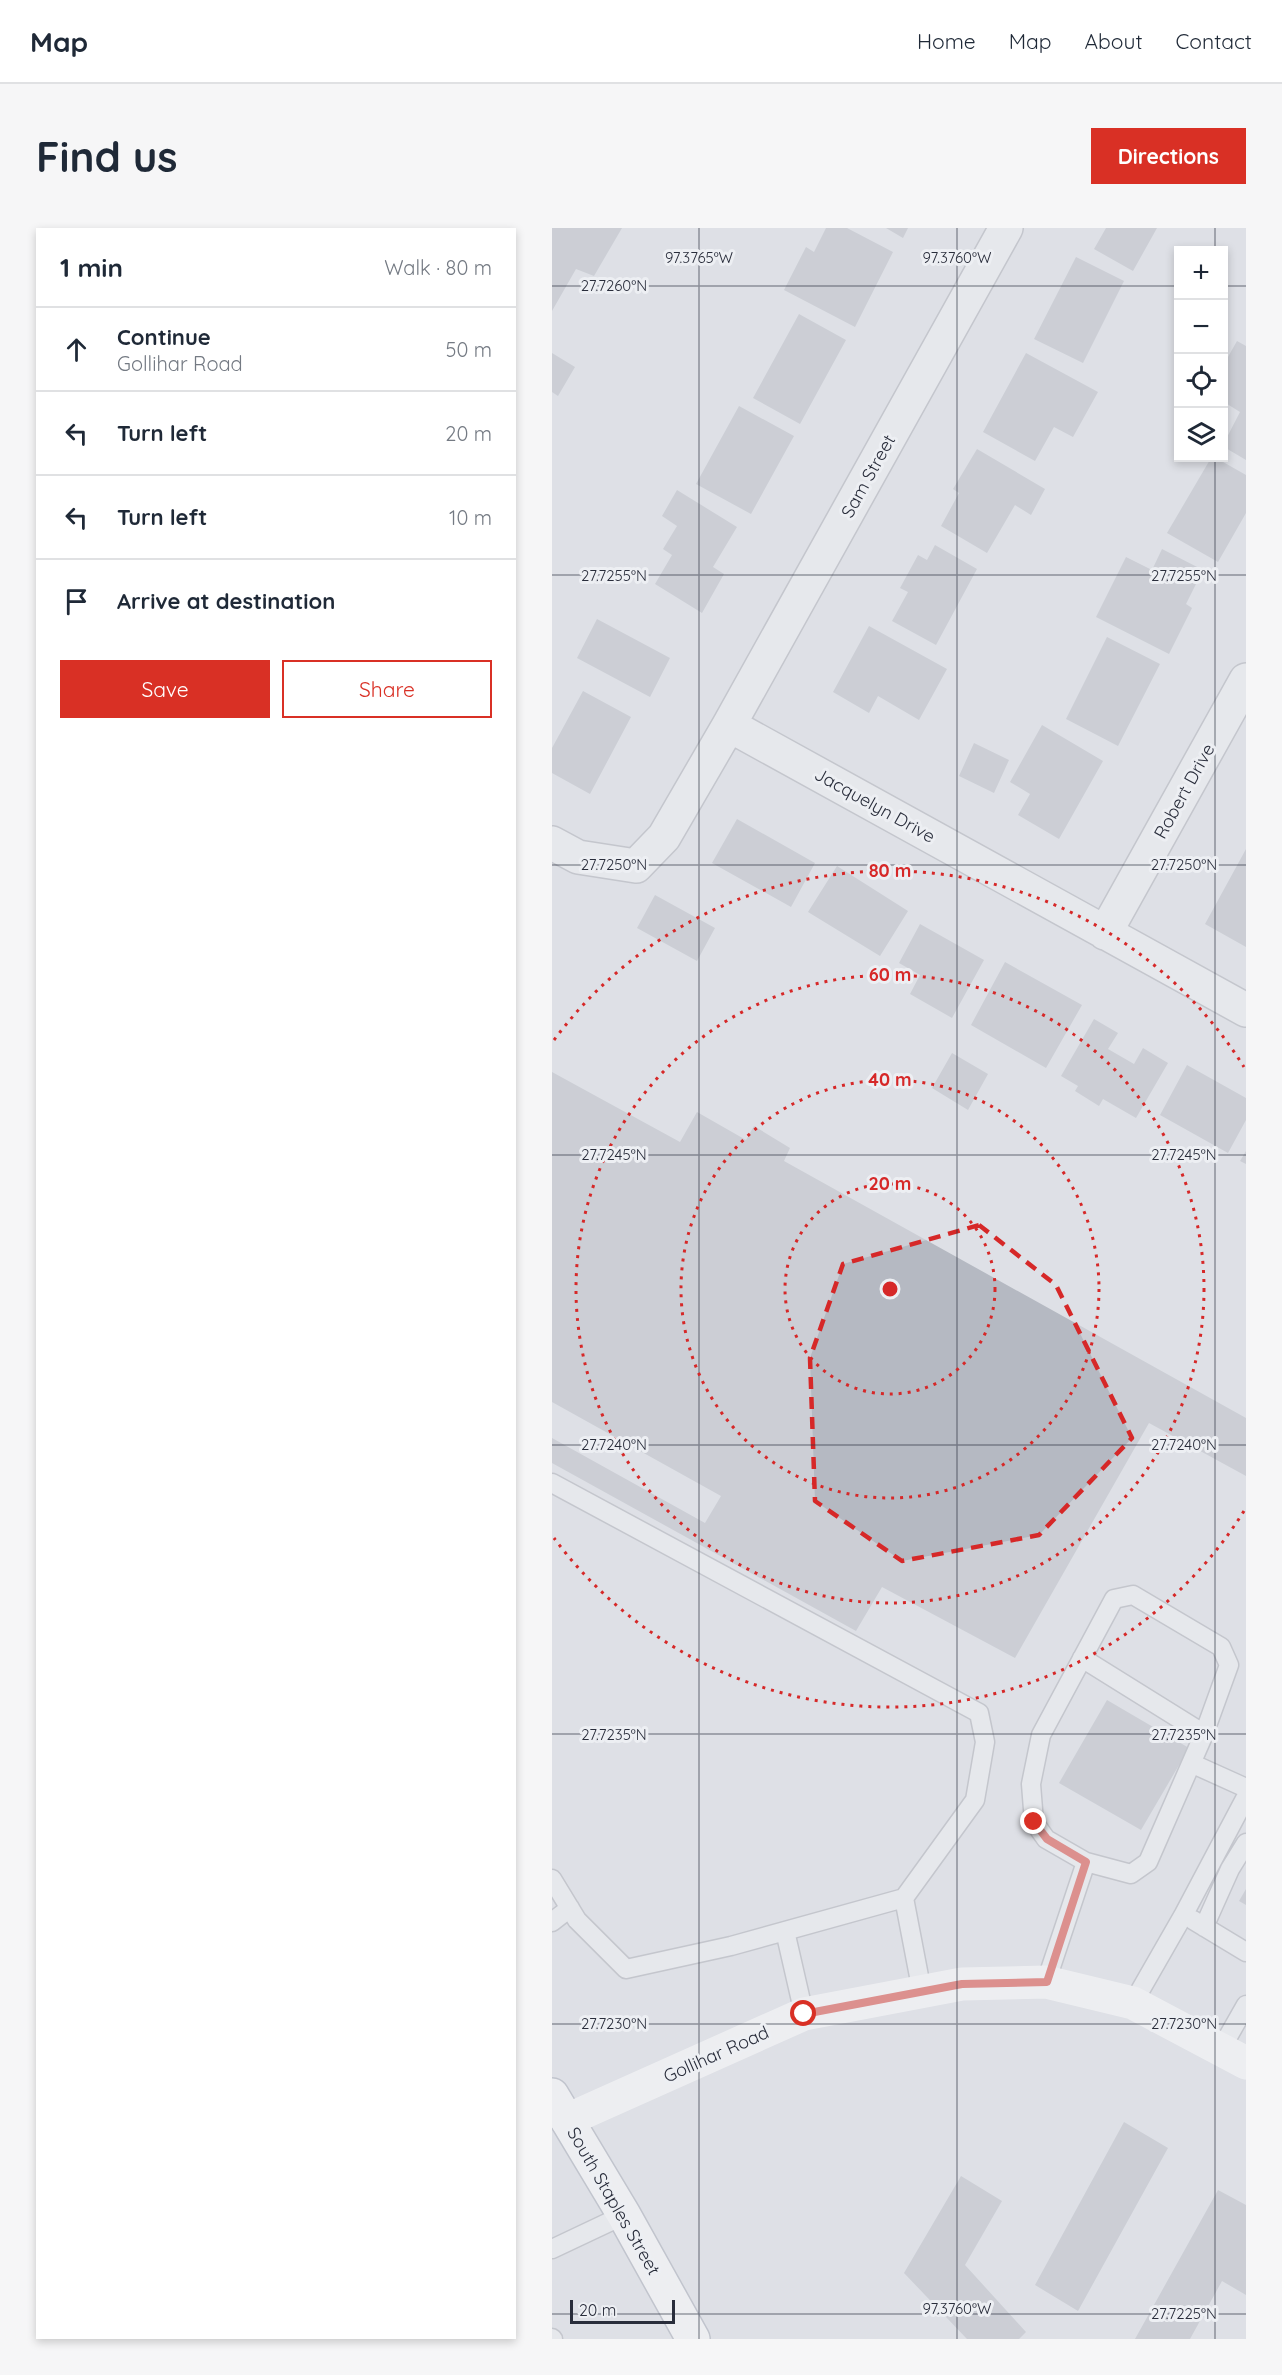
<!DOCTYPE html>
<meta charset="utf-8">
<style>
:root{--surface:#fff;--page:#f6f6f7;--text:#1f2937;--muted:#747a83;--line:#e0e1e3;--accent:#d93025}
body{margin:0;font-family:Quicksand,sans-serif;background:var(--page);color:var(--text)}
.controls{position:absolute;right:18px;top:18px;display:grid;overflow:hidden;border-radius:0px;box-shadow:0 3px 9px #0003}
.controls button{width:54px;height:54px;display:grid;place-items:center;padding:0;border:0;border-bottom:2px solid var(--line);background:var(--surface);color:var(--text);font:30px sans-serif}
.scale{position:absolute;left:18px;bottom:15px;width:105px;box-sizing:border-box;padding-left:6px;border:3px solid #292d3b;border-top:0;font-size:16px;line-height:21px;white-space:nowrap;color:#292d3b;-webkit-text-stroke:4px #edeff3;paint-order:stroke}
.stop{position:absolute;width:18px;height:18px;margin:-14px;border:4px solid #d93025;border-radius:50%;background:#fff}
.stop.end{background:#d93025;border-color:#fff;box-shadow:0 2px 6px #0008}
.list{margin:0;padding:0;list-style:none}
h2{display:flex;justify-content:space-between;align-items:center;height:78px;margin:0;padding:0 24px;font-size:26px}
h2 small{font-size:20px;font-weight:400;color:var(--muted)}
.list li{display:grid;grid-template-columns:39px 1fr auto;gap:18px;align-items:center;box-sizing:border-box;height:84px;padding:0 24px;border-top:2px solid var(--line)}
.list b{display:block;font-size:22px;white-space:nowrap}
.list p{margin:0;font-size:20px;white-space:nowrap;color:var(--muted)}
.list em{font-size:20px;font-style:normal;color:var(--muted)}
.actions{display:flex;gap:12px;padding:18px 24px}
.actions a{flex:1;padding:14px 0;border:2px solid var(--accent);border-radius:0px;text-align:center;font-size:21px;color:var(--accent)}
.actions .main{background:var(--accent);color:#fff}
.icon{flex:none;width:33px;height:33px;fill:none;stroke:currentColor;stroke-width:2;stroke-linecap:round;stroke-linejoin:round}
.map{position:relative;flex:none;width:694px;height:2111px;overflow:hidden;border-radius:0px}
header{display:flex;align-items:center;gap:36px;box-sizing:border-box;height:84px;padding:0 30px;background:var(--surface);border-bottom:2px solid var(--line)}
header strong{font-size:28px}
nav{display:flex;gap:33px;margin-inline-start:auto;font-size:21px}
.intro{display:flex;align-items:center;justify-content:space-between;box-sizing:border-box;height:144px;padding:0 36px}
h1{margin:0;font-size:42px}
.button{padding:15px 27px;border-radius:0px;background:var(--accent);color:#fff;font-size:21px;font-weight:700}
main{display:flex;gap:36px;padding:0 36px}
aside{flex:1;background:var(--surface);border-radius:0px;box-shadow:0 3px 9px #0003}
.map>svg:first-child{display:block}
.building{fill:#b5b9c2}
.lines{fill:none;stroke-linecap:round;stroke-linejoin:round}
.lane-casing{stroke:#a4a7af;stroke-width:21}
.street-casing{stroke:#a4a7af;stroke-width:36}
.primary-casing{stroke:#9ea3b0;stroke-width:36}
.lane{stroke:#f0f1f4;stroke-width:18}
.street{stroke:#f0f1f4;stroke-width:33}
.secondary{stroke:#fff;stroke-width:33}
.primary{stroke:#fff;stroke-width:33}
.route{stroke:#d93025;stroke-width:8}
.marked{fill:none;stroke:#d62828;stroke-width:4.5;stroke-dasharray:12 8;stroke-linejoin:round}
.ticks{fill:none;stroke:#292d3b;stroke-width:1.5;stroke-opacity:0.45}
.ring{fill:none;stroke:#d62828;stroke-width:3;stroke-dasharray:3 6}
.labels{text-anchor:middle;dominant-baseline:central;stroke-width:6;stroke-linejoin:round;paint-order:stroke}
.street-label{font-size:18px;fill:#292d3b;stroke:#edeff3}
.ticks-label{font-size:15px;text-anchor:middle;fill:#292d3b;stroke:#edeff3;stroke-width:6;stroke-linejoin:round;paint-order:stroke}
.centre{fill:#d62828;stroke:#edeff3;stroke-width:3}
.ring-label{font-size:18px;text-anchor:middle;font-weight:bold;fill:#d62828;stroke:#edeff3;stroke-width:6;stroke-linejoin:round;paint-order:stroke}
</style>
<header>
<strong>Map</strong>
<nav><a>Home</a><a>Map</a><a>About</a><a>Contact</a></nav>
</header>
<div class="intro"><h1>Find us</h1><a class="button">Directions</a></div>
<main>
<aside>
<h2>1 min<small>Walk · 80 m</small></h2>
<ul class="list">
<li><svg class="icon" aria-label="ahead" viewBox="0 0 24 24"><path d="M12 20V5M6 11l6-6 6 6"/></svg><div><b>Continue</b><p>Gollihar Road</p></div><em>50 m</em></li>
<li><svg class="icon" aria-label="left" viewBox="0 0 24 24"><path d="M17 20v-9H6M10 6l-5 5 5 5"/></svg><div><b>Turn left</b></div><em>20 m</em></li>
<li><svg class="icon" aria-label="left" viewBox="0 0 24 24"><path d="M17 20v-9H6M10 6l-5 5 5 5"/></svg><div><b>Turn left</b></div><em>10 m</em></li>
<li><svg class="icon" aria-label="arrive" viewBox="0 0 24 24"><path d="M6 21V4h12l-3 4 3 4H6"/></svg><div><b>Arrive at destination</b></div></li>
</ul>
<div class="actions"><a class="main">Save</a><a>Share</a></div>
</aside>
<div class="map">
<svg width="694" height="2111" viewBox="0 0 694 2111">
<rect width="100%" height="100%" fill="#dee0e6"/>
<path class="building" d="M0,0H70L42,48L24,41L0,83Z
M274,0H295L341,24L303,99L232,62L254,19L262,24Z
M334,0H356L351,10Z
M554,0H605L581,43L542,21Z
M524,29L572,53L531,135L482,111Z
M247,86L294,112L248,196L201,170Z
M685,113L694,118V232L672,219V215L688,184L672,174V136Z
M0,125L23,139L6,168L0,164Z
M474,125L546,164L521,209L502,199L483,233L431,204Z
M187,178L242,208L199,286L144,256Z
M425,221L493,261L479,287L463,277L435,325L389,298L407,265L401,261Z
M659,230H664L694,247V285L666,334L615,305Z
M125,262L185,299L161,339L172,346L150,385L103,356L120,327L111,321L125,298L110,288Z
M383,317L425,341L384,417L340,393L356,364L348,360L366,327L375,332Z
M610,321L651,342L634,376L640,380L617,426L544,389L574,329L600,342Z
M45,391L118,430L98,469L25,430Z
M317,398L395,441L367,492L326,468L317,485L281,464Z
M555,409L608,436L566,518L514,491Z
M31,463L79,489L38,566L0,545V520Z
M490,497L551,533L507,611L466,587L478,566L458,554Z
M422,515L457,532L442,565L407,548Z
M185,591L263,635L239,679L160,635Z
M694,621V719L653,696Z
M285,638L356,683L328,728L256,684Z
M103,667L163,700L145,733L85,700Z
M368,696L432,732L400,790L358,766L368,747L347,735Z
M453,734L530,777L494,840L419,797Z
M542,791L566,805L556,821L582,836L591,820L616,835L584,890L551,871L547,878L523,863L526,858L509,848Z
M400,825L436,846L416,882L380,860Z
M635,837L694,870V892L676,925L608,887Z
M0,844L128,914L145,884L194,912L202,898L238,920L232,933L694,1190V1248L597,1195L463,1430L330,1359L304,1403L0,1235V1210L153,1295L169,1268L0,1174Z
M694,923V936L688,933Z
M555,1472L637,1520L589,1602L507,1555Z
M694,1661V1677L687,1673Z
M572,1894L616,1920L526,2083L483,2057Z
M409,1948L450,1973L413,2037L474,2104L467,2111H415L352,2045Z
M666,1962L694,1977V2067L670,2053L638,2111H583Z"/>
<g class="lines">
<defs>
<path id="lane" d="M0,1255L427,1485L433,1514L423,1572L352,1670L179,1718L74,1741L25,1692L0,1651
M641,1536L694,1560
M534,1634L579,1646L596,1634L652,1506
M352,1670L370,1764
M641,1692L694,1724
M0,1694L18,1680
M652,1699L678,1641L694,1615
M233,1703L252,1786
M494,1754L534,1634L494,1611L482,1594L479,1556L489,1507L562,1371L581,1367L669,1419L677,1437L652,1506L530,1430
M581,1775L632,1686L694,1569
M669,1821L694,1777
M0,2021L72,1987
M0,2110L1,2111"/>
<path id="street" d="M177,497L694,782
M0,615L26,629L84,638L112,609L177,497L454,0
M553,705L694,452"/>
<path id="primary" d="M0,1867L72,1987L141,2111"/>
</defs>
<use href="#lane" class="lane-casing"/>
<use href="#street" class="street-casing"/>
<use href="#primary" class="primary-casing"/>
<use href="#lane" class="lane"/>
<use href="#street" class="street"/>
<path class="secondary" d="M15,1892L252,1786L410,1756L494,1754L581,1775L694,1835"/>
<use href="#primary" class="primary"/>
</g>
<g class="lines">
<path class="route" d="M252,1786L410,1756L495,1754L534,1634L495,1611L482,1594"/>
</g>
<path d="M0 0H694V2111H0ZM427,997L504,1057L580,1210L487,1307L350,1333L263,1273L258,1130L291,1036Z" fill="#dee0e6" fill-opacity=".55" fill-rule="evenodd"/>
<path class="marked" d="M427,997L504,1057L580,1210L487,1307L350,1333L263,1273L258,1130L291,1036Z"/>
<path class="ticks" d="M147,0V2111M405,0V2111M663,0V22M0,58H626M672,58H694M663,230V2111M0,347H694M0,637H694M0,927H694M0,1217H694M0,1506H694M0,1796H694M0,2086H694"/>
<g class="ring">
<circle cx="338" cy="1061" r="105"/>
<circle cx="338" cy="1061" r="209"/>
<circle cx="338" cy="1061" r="314"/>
<path d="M692 1283A418 418 0 0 1 2 1310M2 812A418 418 0 0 1 692 839"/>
</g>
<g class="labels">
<g class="street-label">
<text transform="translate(316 248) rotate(-61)">Sam Street</text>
<text transform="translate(632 563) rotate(-61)">Robert Drive</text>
<text transform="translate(323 577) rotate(29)">Jacquelyn Drive</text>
<text transform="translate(164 1826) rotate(-24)">Gollihar Road</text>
<text transform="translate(62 1973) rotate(60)">South Staples Street</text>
</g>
</g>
<g class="ticks-label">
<text x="147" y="35">97.3765°W</text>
<text x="405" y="35">97.3760°W</text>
<text x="62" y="63">27.7260°N</text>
<text x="62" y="353">27.7255°N</text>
<text x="632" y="353">27.7255°N</text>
<text x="62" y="642">27.7250°N</text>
<text x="632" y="642">27.7250°N</text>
<text x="62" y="932">27.7245°N</text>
<text x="632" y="932">27.7245°N</text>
<text x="62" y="1222">27.7240°N</text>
<text x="632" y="1222">27.7240°N</text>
<text x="62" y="1512">27.7235°N</text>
<text x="632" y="1512">27.7235°N</text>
<text x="62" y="1801">27.7230°N</text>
<text x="632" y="1801">27.7230°N</text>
<text x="405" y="2086">97.3760°W</text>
<text x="632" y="2091">27.7225°N</text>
</g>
<circle cx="338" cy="1061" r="9" class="centre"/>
<g class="ring-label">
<text x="338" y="649">80 m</text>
<text x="338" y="753">60 m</text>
<text x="338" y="858">40 m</text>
<text x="338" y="962">20 m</text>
</g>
</svg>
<div class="controls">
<button>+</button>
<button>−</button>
<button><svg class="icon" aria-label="locate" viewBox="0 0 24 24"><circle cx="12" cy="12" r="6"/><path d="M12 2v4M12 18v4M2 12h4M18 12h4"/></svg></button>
<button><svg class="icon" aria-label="layers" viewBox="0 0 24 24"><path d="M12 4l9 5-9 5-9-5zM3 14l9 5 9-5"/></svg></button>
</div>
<div class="scale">20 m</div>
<div class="stop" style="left:252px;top:1786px"></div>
<div class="stop end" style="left:482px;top:1594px"></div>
</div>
</main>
